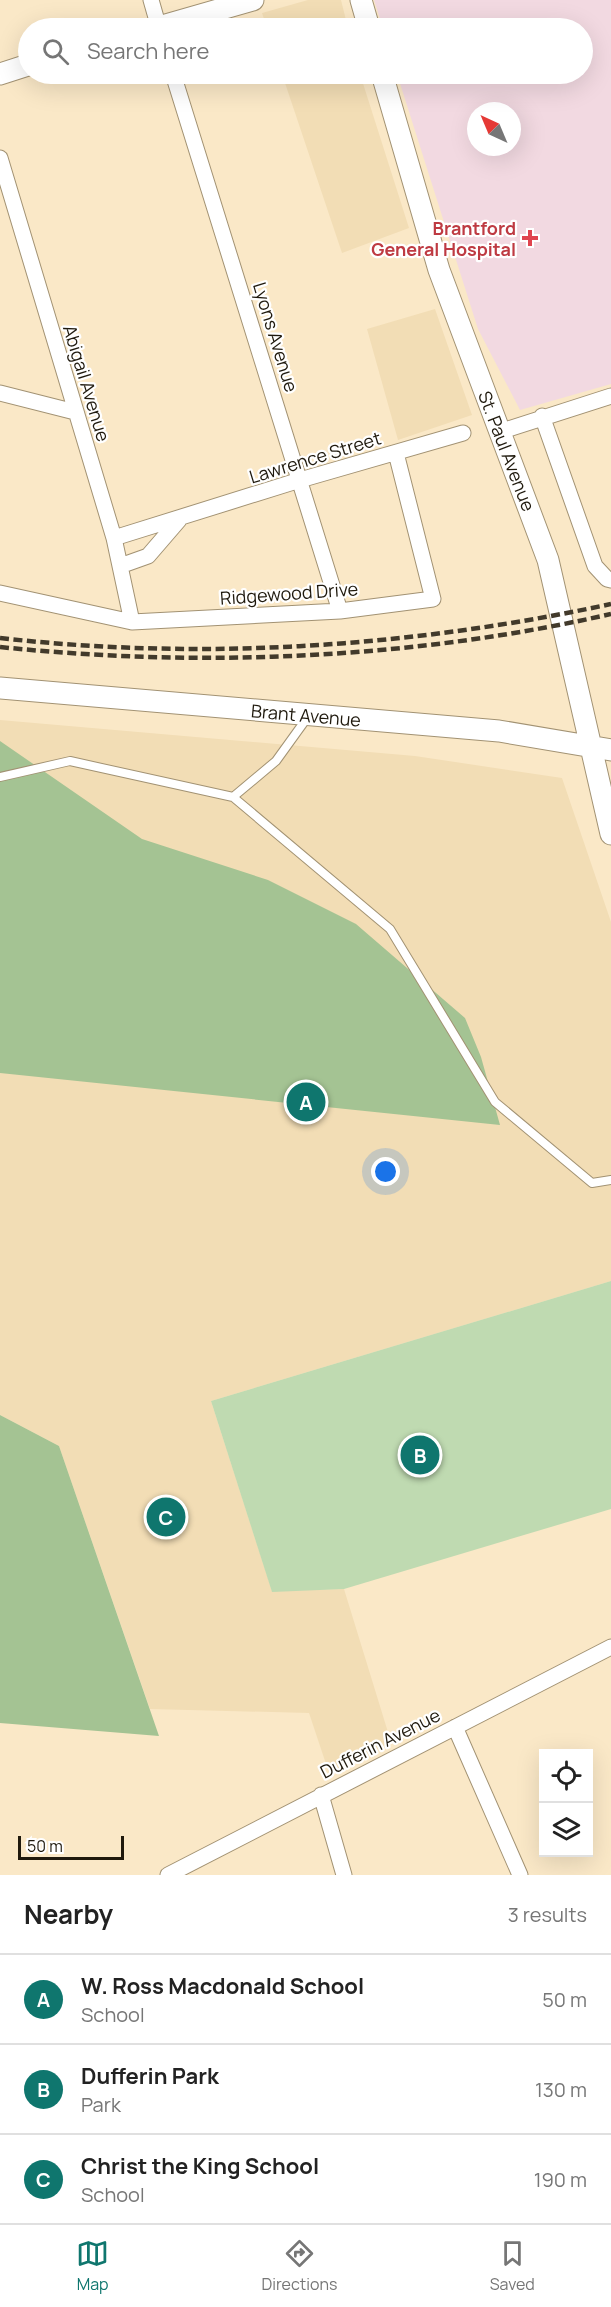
<!DOCTYPE html>
<style>
:root{--surface:#fff;--page:#f6f6f6;--text:#222;--muted:#767676;--line:#e0e0e0;--accent:#0f766e}
body{margin:0;font-family:Manrope,sans-serif;background:var(--page);color:var(--text)}
.controls{position:absolute;right:18px;bottom:18px;display:grid;overflow:hidden;border-radius:0px;box-shadow:0 6px 24px #0002}
.controls button{width:54px;height:54px;display:grid;place-items:center;padding:0;border:0;border-bottom:2px solid var(--line);background:var(--surface);color:var(--text);font:30px sans-serif}
.compass{position:absolute;left:467px;top:102px;width:54px;height:54px;border-radius:50%;background:var(--surface);box-shadow:0 6px 24px #0002;rotate:316deg}
.scale{position:absolute;left:18px;bottom:15px;width:106px;box-sizing:border-box;padding-left:6px;border:3px solid #1f190d;border-top:0;font-size:16px;line-height:21px;white-space:nowrap;color:#1f190d;-webkit-text-stroke:4px #fff;paint-order:stroke}
.you{position:absolute;left:386px;top:1172px;width:21px;height:21px;margin:-15px;border:4px solid #fff;border-radius:50%;background:#1a73e8;box-shadow:0 0 0 9px #1a73e833}
.badge{display:grid;place-items:center;width:39px;height:39px;border-radius:50%;background:var(--accent);color:#fff;font-size:20px;font-weight:700}
.pin{position:absolute;translate:-50% -50%;border:3px solid #fff;box-shadow:0 2px 6px #0006}
.list{margin:0;padding:0;list-style:none}
h2{display:flex;justify-content:space-between;align-items:center;height:78px;margin:0;padding:0 24px;font-size:26px}
h2 small{font-size:20px;font-weight:400;color:var(--muted)}
.list li{display:grid;grid-template-columns:39px 1fr auto;gap:18px;align-items:center;box-sizing:border-box;height:90px;padding:0 24px;border-top:2px solid var(--line)}
.list b{display:block;font-size:22px;white-space:nowrap}
.list p{margin:0;font-size:20px;white-space:nowrap;color:var(--muted)}
.list em{font-size:20px;font-style:normal;color:var(--muted)}
.icon{flex:none;width:33px;height:33px;fill:none;stroke:currentColor;stroke-width:2;stroke-linecap:round;stroke-linejoin:round}
.map{position:relative;flex:none;width:611px;height:1875px;overflow:hidden}
.search{position:absolute;background:var(--surface);box-shadow:0 6px 24px #0002;left:18px;right:18px;top:18px;height:66px;display:flex;align-items:center;gap:15px;box-sizing:border-box;padding:0 21px;border-radius:33px;color:var(--muted);font-size:22px}
.sheet{height:348px;background:var(--surface)}
nav{display:flex;justify-content:space-around;align-items:center;box-sizing:border-box;height:84px;border-top:2px solid var(--line);background:var(--surface);font-size:16px;color:var(--muted)}
nav a{display:grid;justify-items:center;gap:3px}
nav .on{color:var(--accent)}
.map>svg:first-child{display:block}
.built{fill:#f2ddb5}
.medical{fill:#f2d9e1;fill-rule:evenodd}
.green{fill:#bfdab1}
.forest{fill:#a4c393}
.lines{fill:none;stroke-linecap:round;stroke-linejoin:round}
.lane-casing{stroke:#a29273;stroke-width:10}
.street-casing{stroke:#a29273;stroke-width:17}
.secondary-casing{stroke:#a29273;stroke-width:23}
.lane{stroke:#fff;stroke-width:8}
.street{stroke:#fff;stroke-width:15}
.secondary{stroke:#fff;stroke-width:21}
.rail{stroke:#423a2b;stroke-width:4.5;stroke-dasharray:9 4.5;stroke-linecap:butt}
.health-dot{fill:#e0444e;stroke:#fff;stroke-width:2}
.labels{text-anchor:middle;dominant-baseline:central;stroke-width:4.5;stroke-linejoin:round;paint-order:stroke}
.health-label{font-size:18px;font-weight:bold;fill:#be3a42;stroke:#fff;text-anchor:end}
.street-label{font-size:18px;fill:#1f190d;stroke:#fff}
</style>
<div class="map">
<svg width="611" height="1875" viewBox="0 0 611 1875">
<rect width="100%" height="100%" fill="#fae8c7"/>
<path class="built" d="M308,0H341L348,28H267L262,13Z
M282,74H360L409,228L342,253Z
M435,309L472,415L398,440L367,329Z
M0,720L415,756L562,778L611,922V1281L211,1401L272,1591L344,1589L391,1742L329,1773L309,1713L150,1709L59,1446L0,1415Z"/>
<path class="medical" d="M374,0H611V384L520,410L478,329L397,74H582V28H383ZM476,111H512V147H476Z"/>
<path class="green" d="M611,1281V1509L344,1589L272,1592L211,1401Z"/>
<path class="forest" d="M0,741L142,839L268,880L356,924L465,1018L481,1057L500,1125L0,1073Z
M0,1415L59,1446L159,1736L0,1723Z"/>
<g class="lines">
<defs>
<path id="lane" d="M0,777L70,761L233,797L390,929L495,1102L592,1183L611,1180
M233,797L276,761L307,718"/>
<path id="street" d="M151,0L159,28
M173,74L340,611
M0,158L114,538L132,622
M0,393L75,412
M542,416L595,566L607,579L611,580
M499,432L611,396
M114,538L300,480L463,433
M120,566L148,556L179,520
M0,593L132,622L340,611L433,599L396,453
M455,1727L520,1875
M321,1795L344,1875
M168,1875L611,1647"/>
<path id="secondary" d="M361,0L369,28
M155,28L253,0
M0,74L28,65
M382,74L439,270L548,560L611,834
M0,688L499,731L611,750"/>
</defs>
<use href="#lane" class="lane-casing"/>
<use href="#street" class="street-casing"/>
<use href="#secondary" class="secondary-casing"/>
<use href="#lane" class="lane"/>
<use href="#street" class="street"/>
<use href="#secondary" class="secondary"/>
<path class="rail" d="M0,638C204,661 411,647 611,604
M0,647C203,668 412,659 611,614"/>
</g>
<path class="health-dot" d="M527 229h6v6h6v6h-6v6h-6v-6h-6v-6h6z"/>
<g class="labels">
<g class="health-label">
<text x="516" y="228">Brantford<tspan x="516" dy="21">General Hospital</tspan></text>
</g>
<g class="street-label">
<text transform="translate(276 337) rotate(73)">Lyons Avenue</text>
<text transform="translate(87 383) rotate(73)">Abigail Avenue</text>
<text transform="translate(507 451) rotate(69)">St. Paul Avenue</text>
<text transform="translate(315 457) rotate(-17)">Lawrence Street</text>
<text transform="translate(289 593) rotate(-4)">Ridgewood Drive</text>
<text transform="translate(306 715) rotate(5)">Brant Avenue</text>
<text transform="translate(380 1743) rotate(-27)">Dufferin Avenue</text>
</g>
</g>
</svg>
<div class="controls">
<button><svg class="icon" aria-label="locate" viewBox="0 0 24 24"><circle cx="12" cy="12" r="6"/><path d="M12 2v4M12 18v4M2 12h4M18 12h4"/></svg></button>
<button><svg class="icon" aria-label="layers" viewBox="0 0 24 24"><path d="M12 4l9 5-9 5-9-5zM3 14l9 5 9-5"/></svg></button>
</div>
<svg class="compass" viewBox="-18 -18 36 36"><path d="M0-13l5 13h-10z" fill="#e53935"/><path d="M0 13l5-13h-10z" fill="#767676"/></svg>
<div class="scale">50 m</div>
<div class="you"></div>
<div class="pin badge" style="left:306px;top:1102px">A</div>
<div class="pin badge" style="left:420px;top:1455px">B</div>
<div class="pin badge" style="left:166px;top:1517px">C</div>
<div class="search"><svg class="icon" aria-label="search" viewBox="0 0 24 24"><circle cx="10" cy="10" r="6"/><path d="M15 15l6 6"/></svg>Search here</div>
</div>
<section class="sheet">
<h2>Nearby<small>3 results</small></h2>
<ul class="list">
<li><span class="badge">A</span><div><b>W. Ross Macdonald School</b><p>School</p></div><em>50 m</em></li>
<li><span class="badge">B</span><div><b>Dufferin Park</b><p>Park</p></div><em>130 m</em></li>
<li><span class="badge">C</span><div><b>Christ the King School</b><p>School</p></div><em>190 m</em></li>
</ul>
</section>
<nav>
<a class="on"><svg class="icon" aria-label="map" viewBox="0 0 24 24"><path d="M3 6l6-2 6 2 6-2v14l-6 2-6-2-6 2zM9 4v14M15 6v14"/></svg>Map</a>
<a><svg class="icon" aria-label="directions" viewBox="0 0 24 24"><path d="M12 3l9 9-9 9-9-9zM9 14v-3h6M13 9l2 2-2 2"/></svg>Directions</a>
<a><svg class="icon" aria-label="saved" viewBox="0 0 24 24"><path d="M7 4h10v16l-5-4-5 4z"/></svg>Saved</a>
</nav>
